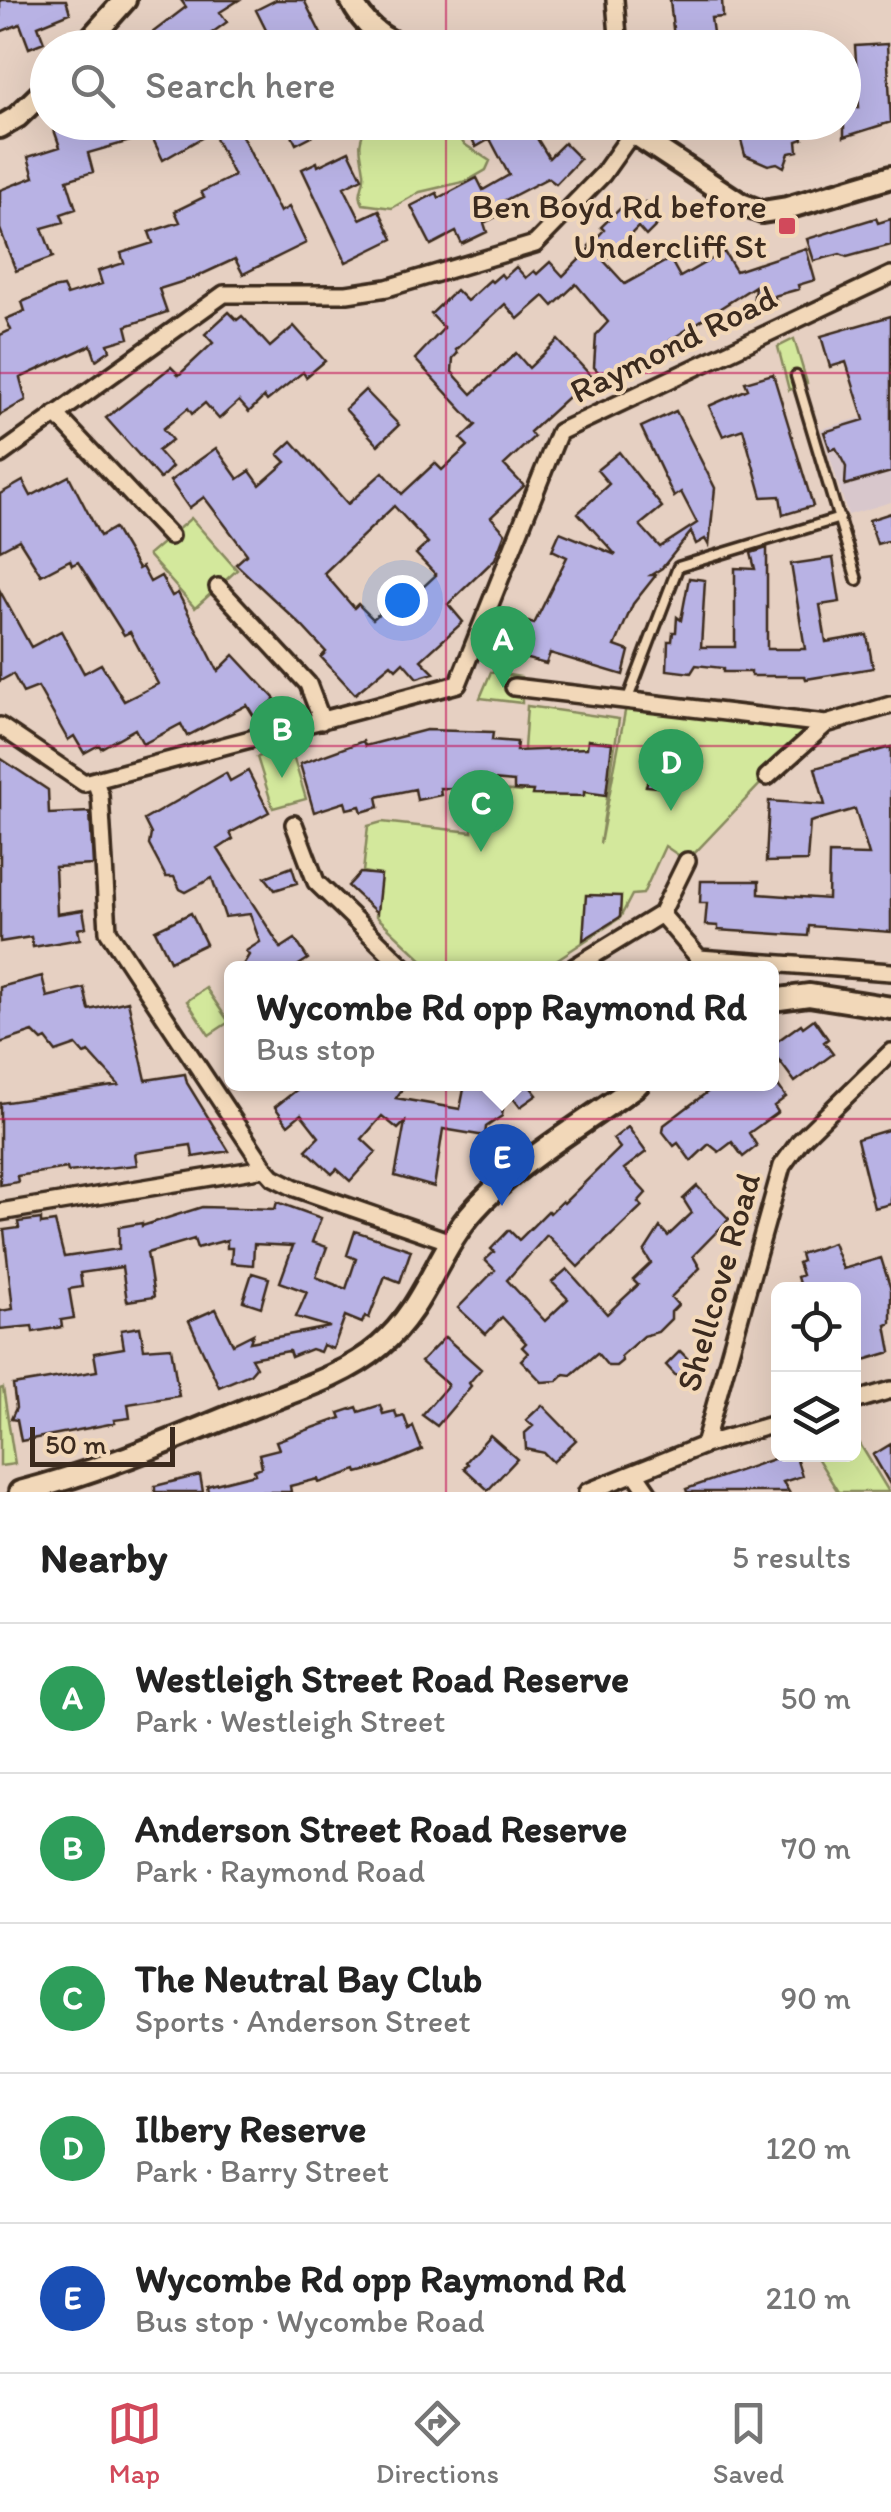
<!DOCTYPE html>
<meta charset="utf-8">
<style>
:root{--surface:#fff;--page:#f2f2f2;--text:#222;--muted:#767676;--line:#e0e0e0;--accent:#d1495b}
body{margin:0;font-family:Itim,sans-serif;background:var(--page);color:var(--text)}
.controls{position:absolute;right:30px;bottom:30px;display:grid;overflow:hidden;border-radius:15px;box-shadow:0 10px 40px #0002}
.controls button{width:90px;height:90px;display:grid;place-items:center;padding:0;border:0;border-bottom:2px solid var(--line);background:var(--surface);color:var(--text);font:50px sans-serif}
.scale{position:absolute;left:30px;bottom:25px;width:145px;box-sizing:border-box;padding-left:10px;border:5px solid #3b2a1e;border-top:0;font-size:28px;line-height:35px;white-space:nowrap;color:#3b2a1e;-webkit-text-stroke:8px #f2d8b9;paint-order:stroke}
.you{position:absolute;left:402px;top:600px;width:35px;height:35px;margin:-25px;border:8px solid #fff;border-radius:50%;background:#1a73e8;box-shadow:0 0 0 15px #1a73e833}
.badge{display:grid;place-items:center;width:65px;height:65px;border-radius:50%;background:var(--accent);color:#fff;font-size:32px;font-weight:700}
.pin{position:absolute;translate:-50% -82px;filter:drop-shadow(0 2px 5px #0008)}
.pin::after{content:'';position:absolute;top:52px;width:35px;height:30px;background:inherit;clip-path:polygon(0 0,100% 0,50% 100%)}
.popup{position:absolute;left:224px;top:961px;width:555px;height:130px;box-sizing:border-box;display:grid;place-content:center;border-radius:15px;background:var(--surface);filter:drop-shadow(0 2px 8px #0005);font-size:32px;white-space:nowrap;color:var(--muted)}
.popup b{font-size:38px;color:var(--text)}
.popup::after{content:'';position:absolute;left:50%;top:100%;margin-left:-20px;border:20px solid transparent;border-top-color:var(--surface)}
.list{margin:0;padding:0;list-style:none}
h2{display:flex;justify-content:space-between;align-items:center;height:130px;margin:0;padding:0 40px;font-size:42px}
h2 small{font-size:32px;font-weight:400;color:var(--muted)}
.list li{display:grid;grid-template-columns:65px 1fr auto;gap:30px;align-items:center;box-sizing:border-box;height:150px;padding:0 40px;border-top:2px solid var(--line)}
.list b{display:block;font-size:38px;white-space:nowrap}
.list p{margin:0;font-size:32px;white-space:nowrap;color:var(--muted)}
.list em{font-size:32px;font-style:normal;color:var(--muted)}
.icon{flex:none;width:55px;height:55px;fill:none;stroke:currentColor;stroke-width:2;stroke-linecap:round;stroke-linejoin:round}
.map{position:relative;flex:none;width:891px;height:1492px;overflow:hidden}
.search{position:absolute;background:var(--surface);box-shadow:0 10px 40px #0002;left:30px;right:30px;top:30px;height:110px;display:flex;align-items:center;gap:25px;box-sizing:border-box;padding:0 35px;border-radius:55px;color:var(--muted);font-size:38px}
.sheet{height:880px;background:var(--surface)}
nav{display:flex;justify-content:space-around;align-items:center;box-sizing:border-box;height:140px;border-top:2px solid var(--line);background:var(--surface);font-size:28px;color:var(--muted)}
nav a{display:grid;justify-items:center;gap:5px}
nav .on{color:var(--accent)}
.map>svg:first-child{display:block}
.built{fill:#d8c7cc}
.green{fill:#d3e89c;stroke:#87895d;stroke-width:2.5}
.building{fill:#b8b2e4;stroke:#3b2a1e;stroke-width:2.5;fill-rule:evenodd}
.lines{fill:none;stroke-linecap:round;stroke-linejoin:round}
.lane-casing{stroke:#3b2a1e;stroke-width:15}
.street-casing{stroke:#3b2a1e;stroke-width:22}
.secondary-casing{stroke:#3b2a1e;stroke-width:28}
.lane{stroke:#f2d8b9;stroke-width:8}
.street{stroke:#f2d8b9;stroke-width:15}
.secondary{stroke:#f2d8b9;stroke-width:20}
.grid{fill:none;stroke:#c2185b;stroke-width:2.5;stroke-opacity:0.55}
.poi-dot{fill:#d1495b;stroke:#f2d8b9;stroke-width:4}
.labels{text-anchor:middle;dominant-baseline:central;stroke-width:8;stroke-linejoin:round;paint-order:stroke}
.poi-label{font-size:35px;fill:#3b2a1e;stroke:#f2d8b9;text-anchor:end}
.street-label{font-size:35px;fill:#3b2a1e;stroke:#f2d8b9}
</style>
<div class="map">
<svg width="891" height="1492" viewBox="0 0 891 1492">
<rect width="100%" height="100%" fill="#e6d0c2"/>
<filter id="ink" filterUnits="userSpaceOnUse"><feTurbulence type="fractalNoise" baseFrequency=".01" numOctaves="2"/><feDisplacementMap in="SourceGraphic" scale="20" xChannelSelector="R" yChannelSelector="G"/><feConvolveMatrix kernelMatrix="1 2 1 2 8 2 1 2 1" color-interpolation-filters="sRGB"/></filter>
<g filter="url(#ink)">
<path class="built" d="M891,409V502L848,515L821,429Z"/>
<path class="green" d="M367,123H419L427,128L439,123L453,127L464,144L490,161L486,170L467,181L420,192L392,208L363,204C356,191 366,185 364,172C361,148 356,148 367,123Z
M794,339L807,383L789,390L778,347Z
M191,518L237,570L195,608L148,555Z
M491,672L521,677L522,703L480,698Z
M627,701L826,724L767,777L687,861L665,846L643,894L632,895L620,918L544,968H431L376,916L380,875L363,872L368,826L382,822L472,832V787L521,792L527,706L619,719L600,844Z
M291,749L306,799L273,808L257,757Z
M206,988L229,1022L209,1035L187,1001Z
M3,1388L15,1464L0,1466V1389Z
M854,1434L889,1492H838L816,1456L854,1454Z"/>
<path class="building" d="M0,0H66L70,13L38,26L44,42L29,48L20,24L0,32Z
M181,0H239L220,12L227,22L191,48H155L148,36L186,7Z
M276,0H304L328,48H275L256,10Z
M670,0H722L723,17L711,18L715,48H675Z
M887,44L891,122L844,137V112L859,107L855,46Z
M70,122H235L280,212L289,207L306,243L243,274L235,259L194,278L159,289L167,312L126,326L129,338L108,344L110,350L96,360L91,345L20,378L26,400L0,415V335L11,330L6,319L25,311L22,302L52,289L63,287L67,295L102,284L98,271L124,263L121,253L153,243L149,232L180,222L175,211L204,197L201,192L234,176L212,132L163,160L151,135L88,153L93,172L67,180L76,209L61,214L64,222L42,228L53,257L16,271L0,229V190L34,177L28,157L60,147L53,127Z
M285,122H339L296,144Z
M464,122H527L549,158L564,143L580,159L556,184L548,178L492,207L496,217L484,223L487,232L462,244L456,232L431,245L411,206L437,193L439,198L477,178L483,190L509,175L490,139L476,147Z
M746,122H799L803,139L797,141L798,151L789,153L784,167L777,163L768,165L745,155L737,125Z
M349,151L362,178L344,187L360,219L379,210L393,239L346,262L302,169L317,162L318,166Z
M628,201L637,210L645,202L663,219L646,236L638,227L604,261L625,284L670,259L680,277L724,252L736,271L806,248L815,280L798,285L799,289L774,296L778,304L752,316L755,286L672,339L629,372L626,369L609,385L594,367L596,335L608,322L576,284L553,306L544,296L518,319L505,304L456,350L458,353L453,358L452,372L472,394L516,353L529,368L558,340L591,376L530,432L534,437L504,465L524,486L491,517L505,533L495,559L448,604L463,622L421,660L434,673L417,678L403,662L396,669L391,664L355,694L321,657L326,652L301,625L236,564L247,554L204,497L189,508L170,481L216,448L238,479L250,471L260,485L286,462L278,454L292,441L348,504L383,472L402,494L435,463L442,470L468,446L461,439L476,425L415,359L444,328L431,314L456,290L467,301L490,280L492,282L501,274L504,278L516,267L526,278L534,271L537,274L550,262L563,276L591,248L589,246L604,230L601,227ZM394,506L428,543L416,554L436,575L389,619L382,611L373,619L358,604L354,608L324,573Z
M876,218L878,223L891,219V245L847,257L840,254L814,261L807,239Z
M229,312L237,320L242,316L270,347L294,326L325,361L306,377L303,372L267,401L264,397L249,412L239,401L219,419L205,403L192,414L188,408L163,429L172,440L158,451L172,467L160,479L106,418L171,367L179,375L213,343L205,334Z
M891,316V472L845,485L846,467L836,448L830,450L824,432L864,420L846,362L830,367L821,336Z
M773,374L813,506L783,515L780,496L762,497L743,429L723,436L709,406L748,389L745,382Z
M365,390L399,425L378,445L345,409Z
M676,411L715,488L709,546L705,539L696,544L691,532L662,568L651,575H656L633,604L615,646L629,651L623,675L550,653L546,664L512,655L528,622L534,624L567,557L552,550L560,532L616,555L578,513L609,484L597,470L619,452L662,507L640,525L660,547L697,523L681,492L674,497L641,427Z
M69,476L100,536L114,528L138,569L142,567L150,582L161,576L172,596L178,593L218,671L234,655L275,699L255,718L247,705L187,736L181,724L143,744L135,729L101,748L99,745L84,753L74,736L68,740L38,687L23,693L13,674L0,681V591L31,647L61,631L84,673L101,664L124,701L158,684L130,632L124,635L78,562L72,565L70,560L41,575L19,540L0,550V494L23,481L31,496Z
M891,513V540L877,544L869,520Z
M767,548V649H805L791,564L833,558L840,602L820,605L826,642L867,635L873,668L806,679L805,676H751V672H723V668L696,665L691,673L667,670L668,641H672L673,632H676L677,617L681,620L689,578L705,580L701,647H735V568L755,569L751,553Z
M426,730L493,732L492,740L517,742L516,751L587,748L588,740L612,743L606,795L584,792V796L532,795L533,791L514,790V782L471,778V789L440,788L441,795L417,800L415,789L377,797L379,807L362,812L360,806L347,809L345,802L314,812L300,764L363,741L365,746Z
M660,742L689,757L668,788L646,786Z
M891,747V932L809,926L808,936L718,930V926L705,925L707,903H700L701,881H759V894L828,899L829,854L869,855L855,809L810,822L807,861L766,862L769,801L825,805L815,768Z
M0,758L48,790L49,814L90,812L93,865L55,867L57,914L83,910L86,927L78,929L80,939L33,947L31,937L0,942Z
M248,771L269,812L230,833L233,839L218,849L281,948L295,939L308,959L294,968H241L249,955L246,951L260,942L250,914L225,917L212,878L186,892L180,889L174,877H166L149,845L151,834L144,820L226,773L230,781Z
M292,867L297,883L275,890L265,877Z
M360,873L381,875L377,913L348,886Z
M586,895L621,896L620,917L583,940Z
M191,913L206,944L170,961L155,930Z
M42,976L47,997L84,988L89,1010L128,1001L146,1080L185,1074L187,1083L229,1151L193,1157L191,1145L135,1153L137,1165L68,1172L67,1168L17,1176L18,1182L0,1185V1103L119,1085L89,1052L84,1054L76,1045L56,1052L46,1039L42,1041L33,1032L0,1043V987Z
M814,1019L828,1039L824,1042L833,1054L795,1082L772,1051V1045L801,1024L803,1027Z
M304,1084H406L396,1098L460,1109L465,1084H528L537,1095L520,1107L506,1089L502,1116L486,1127L485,1136L443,1129L434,1187L395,1176L405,1122L398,1129L382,1116L362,1139L376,1152L350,1181L337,1169L332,1174L306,1150L319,1137L301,1114L288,1125L275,1107Z
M705,1084H777L786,1097L774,1106L778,1112L749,1133L757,1146L743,1157L732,1142L719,1152L709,1144L691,1161L678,1143L674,1146L663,1132L664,1125L710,1090Z
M628,1127L646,1152L624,1169L646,1193L638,1202L642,1206L578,1267L547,1235L507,1280L545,1321L568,1299L552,1282L567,1269L607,1314L638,1285L633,1280L651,1263L644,1252L660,1227L668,1236L692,1213L683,1199L697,1186L729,1219L693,1256L700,1268L671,1297L678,1305L671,1312V1319L658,1332L643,1336L621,1356L622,1361L616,1366H608L597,1353L571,1375L564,1374L557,1381L542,1382L521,1360L528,1353L522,1347L526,1343L502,1317L486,1334L458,1308L495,1270L485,1260L494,1252L491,1249L509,1230L519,1240L548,1211L550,1213L562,1201L564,1203L620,1148L613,1139Z
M891,1129V1204L874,1208L857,1139Z
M277,1202L321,1218L312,1242L327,1247L316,1277L346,1289L356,1259L347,1255L355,1231L411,1250L400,1282L385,1276L369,1318L365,1316L362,1323L345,1316L333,1349L323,1345L320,1352L311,1349L291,1357L289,1351L251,1358L256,1367L250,1374L219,1387L189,1321L216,1309L233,1344L253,1334L250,1342L330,1327L296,1317L307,1292L280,1282L293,1246L254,1244L253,1265L231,1263L232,1248H227V1240L197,1248L194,1239L147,1253L154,1297L127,1301L122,1267L80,1273L82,1287L69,1289L74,1318L61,1320L62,1327L33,1332L32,1326L0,1329V1311L13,1309L4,1230L19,1228L18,1222L41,1219V1224L55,1222L64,1257L119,1249V1227L142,1223V1226L202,1207L275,1209Z
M833,1243L843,1269L881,1258L891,1290V1323L886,1325L891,1352L854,1363V1290H801L797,1277L802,1275L798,1263L802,1261L800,1254Z
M252,1273L269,1278L261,1307L243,1301Z
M140,1327L144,1349L171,1347L179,1396L128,1404L130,1418L114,1420L115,1423L21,1441L17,1420L11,1419L16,1408L13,1385L97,1371L94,1353L124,1348L121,1330Z
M445,1337L481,1369L469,1383L471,1386L437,1426L422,1415L448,1385L421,1362Z
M680,1351L693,1364L678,1378L666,1365Z
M380,1405L383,1414L395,1411L397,1418L404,1416L409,1430L413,1426L422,1450L384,1466L358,1473L357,1470L319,1483L318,1479L290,1486L291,1492H208L207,1486L255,1474L254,1470L262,1467L259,1454L279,1449L276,1441L341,1418L339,1413L357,1407L359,1412Z
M542,1405L576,1440L553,1462L544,1453L526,1449L525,1433L533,1426L526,1420Z
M490,1435L517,1459L488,1490L464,1468L468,1464L466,1462Z
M891,1444V1486L873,1455Z
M788,1454H795L802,1476L783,1482L789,1492H687L686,1489Z
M200,1475L203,1492H155V1486Z"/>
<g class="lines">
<defs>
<path id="lane" d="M796,376L857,580
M627,701L678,567L840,518"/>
<path id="street" d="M615,0L619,48
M56,414L170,536
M0,455L224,294H347L387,288L535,244L603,174L632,133
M218,587L308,684L322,721
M514,687L826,724
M0,726L84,783L458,684L559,432L891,275
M767,777L826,724L891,705
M95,781L100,795L108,931L265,1168L273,1177L295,1188L451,1242
M294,824L316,882L405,968
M687,861L661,914L699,958L891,972
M573,968L661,914
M0,1212L265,1168
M854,1401L891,1390
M704,1445L778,1423
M635,1473L648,1492
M587,1492L704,1445L782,1166L800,1141L891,1052"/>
<path id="secondary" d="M351,0C363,24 381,40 407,48
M82,48L125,0
M617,122L741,204L762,212L787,208L891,177
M0,127L17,117L48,87
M772,1000L809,995L891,1008
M20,1492C99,1472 174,1439 250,1408C293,1391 344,1377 380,1346C427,1306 436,1252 475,1209C515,1164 588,1121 638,1084"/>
</defs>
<use href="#lane" class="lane-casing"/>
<use href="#street" class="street-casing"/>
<use href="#secondary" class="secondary-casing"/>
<use href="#lane" class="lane"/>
<use href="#street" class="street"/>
<use href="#secondary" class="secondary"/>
</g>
</g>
<path class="grid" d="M446,0V48M446,122V1492M0,373H891M0,746H891M0,1119H891"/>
<rect class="poi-dot" x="777" y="216" width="20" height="20" rx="5"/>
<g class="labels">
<g class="poi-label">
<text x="767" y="206">Ben Boyd Rd before<tspan x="767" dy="40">Undercliff St</tspan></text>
</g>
<g class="street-label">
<text transform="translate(673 344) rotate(-26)">Raymond Road</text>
<text transform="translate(718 1282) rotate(-74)">Shellcove Road</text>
</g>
</g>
</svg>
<div class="controls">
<button><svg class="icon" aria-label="locate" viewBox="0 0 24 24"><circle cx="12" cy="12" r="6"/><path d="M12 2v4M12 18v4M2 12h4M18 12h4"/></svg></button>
<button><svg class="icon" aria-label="layers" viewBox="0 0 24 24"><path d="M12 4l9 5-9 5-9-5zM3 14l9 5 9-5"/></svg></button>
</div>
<div class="scale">50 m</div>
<div class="you"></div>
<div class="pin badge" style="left:503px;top:688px;background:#2e9e5b">A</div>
<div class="pin badge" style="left:282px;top:778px;background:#2e9e5b">B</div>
<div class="pin badge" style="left:481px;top:852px;background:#2e9e5b">C</div>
<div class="pin badge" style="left:671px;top:811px;background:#2e9e5b">D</div>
<div class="pin badge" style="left:502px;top:1206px;background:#1a4fb4">E</div>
<div class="popup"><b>Wycombe Rd opp Raymond Rd</b>Bus stop</div>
<div class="search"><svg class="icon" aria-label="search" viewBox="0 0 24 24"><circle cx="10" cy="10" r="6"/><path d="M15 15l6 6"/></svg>Search here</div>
</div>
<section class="sheet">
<h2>Nearby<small>5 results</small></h2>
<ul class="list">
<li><span class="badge" style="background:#2e9e5b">A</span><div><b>Westleigh Street Road Reserve</b><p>Park · Westleigh Street</p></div><em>50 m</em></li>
<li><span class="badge" style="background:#2e9e5b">B</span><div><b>Anderson Street Road Reserve</b><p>Park · Raymond Road</p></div><em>70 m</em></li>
<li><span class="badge" style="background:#2e9e5b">C</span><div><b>The Neutral Bay Club</b><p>Sports · Anderson Street</p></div><em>90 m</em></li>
<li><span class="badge" style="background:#2e9e5b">D</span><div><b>Ilbery Reserve</b><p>Park · Barry Street</p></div><em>120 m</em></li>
<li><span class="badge" style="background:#1a4fb4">E</span><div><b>Wycombe Rd opp Raymond Rd</b><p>Bus stop · Wycombe Road</p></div><em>210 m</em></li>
</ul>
</section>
<nav>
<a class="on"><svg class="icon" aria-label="map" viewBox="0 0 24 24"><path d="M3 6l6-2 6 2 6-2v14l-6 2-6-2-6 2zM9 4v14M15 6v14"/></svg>Map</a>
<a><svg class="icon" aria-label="directions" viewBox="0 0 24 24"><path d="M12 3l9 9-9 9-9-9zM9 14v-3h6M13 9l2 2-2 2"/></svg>Directions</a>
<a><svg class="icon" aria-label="saved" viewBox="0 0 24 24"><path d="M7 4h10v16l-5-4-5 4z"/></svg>Saved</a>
</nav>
